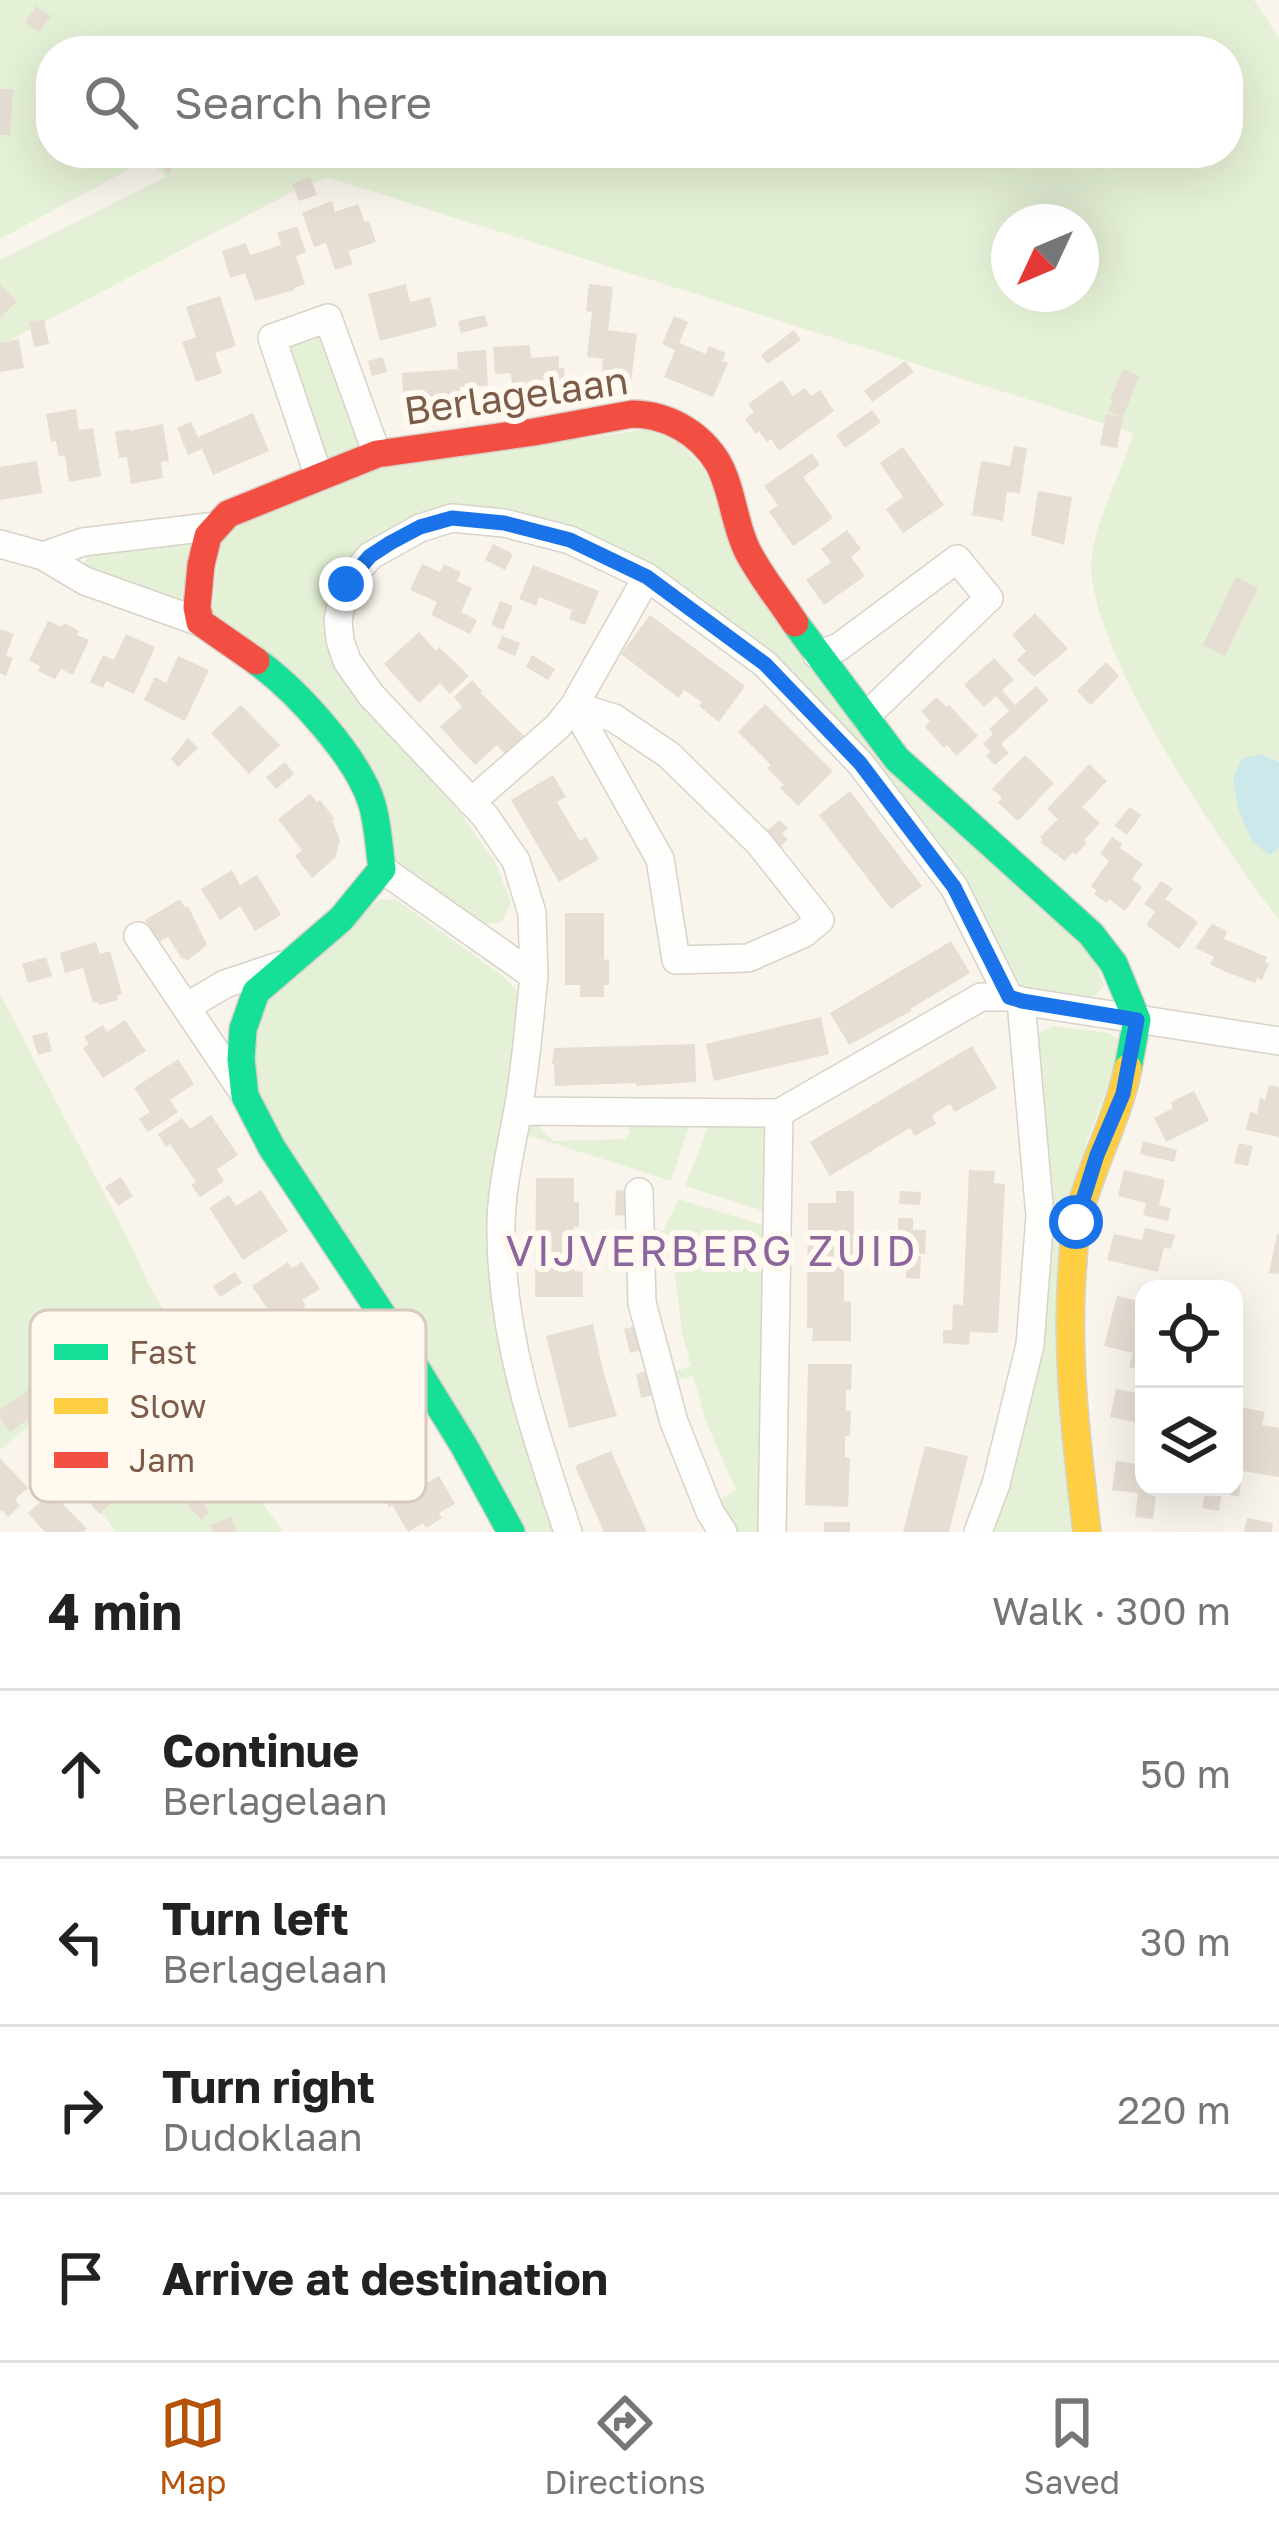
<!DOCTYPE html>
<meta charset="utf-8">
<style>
:root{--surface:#fff;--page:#f2f2f2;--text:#222;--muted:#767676;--line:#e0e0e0;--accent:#b45309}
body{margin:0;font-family:"Golos Text",sans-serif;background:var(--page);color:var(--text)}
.controls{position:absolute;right:36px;bottom:36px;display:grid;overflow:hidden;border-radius:24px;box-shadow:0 12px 48px #0002}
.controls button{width:108px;height:108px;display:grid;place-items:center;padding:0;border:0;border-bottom:3px solid var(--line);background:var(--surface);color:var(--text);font:60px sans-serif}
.compass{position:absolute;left:991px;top:204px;width:108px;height:108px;border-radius:50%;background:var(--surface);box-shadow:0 12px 48px #0002;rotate:226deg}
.stop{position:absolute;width:36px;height:36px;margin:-27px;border:9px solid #1a73e8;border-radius:50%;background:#fff}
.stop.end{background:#1a73e8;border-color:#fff;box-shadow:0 3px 12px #0008}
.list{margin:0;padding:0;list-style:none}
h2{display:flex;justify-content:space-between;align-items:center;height:156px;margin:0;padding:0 48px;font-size:51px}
h2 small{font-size:39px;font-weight:400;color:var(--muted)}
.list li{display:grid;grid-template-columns:78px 1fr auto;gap:36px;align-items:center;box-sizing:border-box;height:168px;padding:0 48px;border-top:3px solid var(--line)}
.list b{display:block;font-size:45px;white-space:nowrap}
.list p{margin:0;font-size:39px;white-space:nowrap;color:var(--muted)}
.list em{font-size:39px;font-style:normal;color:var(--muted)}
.icon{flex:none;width:66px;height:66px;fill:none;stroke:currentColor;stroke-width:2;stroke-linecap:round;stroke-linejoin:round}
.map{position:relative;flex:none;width:1279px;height:1532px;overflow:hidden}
.search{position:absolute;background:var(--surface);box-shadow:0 12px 48px #0002;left:36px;right:36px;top:36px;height:132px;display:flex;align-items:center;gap:30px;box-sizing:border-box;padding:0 42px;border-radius:48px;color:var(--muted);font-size:45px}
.sheet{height:828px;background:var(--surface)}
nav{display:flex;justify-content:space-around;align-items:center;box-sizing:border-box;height:168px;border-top:3px solid var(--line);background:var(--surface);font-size:33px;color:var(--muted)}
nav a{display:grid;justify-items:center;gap:6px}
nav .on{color:var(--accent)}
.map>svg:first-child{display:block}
.green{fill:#e5f1d6;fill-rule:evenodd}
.water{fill:#cce8eb}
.building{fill:#e6ddd3}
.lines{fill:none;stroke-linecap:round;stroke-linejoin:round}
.street-casing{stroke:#d8d2ca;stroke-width:30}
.fast-casing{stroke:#d9d1c8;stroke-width:30}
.slow-casing{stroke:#d9d1c8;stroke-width:30}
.jam-casing{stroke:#d9d1c8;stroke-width:30}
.street{stroke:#fefefc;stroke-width:27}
.fast{stroke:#16e098;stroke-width:27}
.slow{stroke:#ffcf43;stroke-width:27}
.jam{stroke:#f24e42;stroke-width:27}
.route{stroke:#1a73e8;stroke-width:15}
.labels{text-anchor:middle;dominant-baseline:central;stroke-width:12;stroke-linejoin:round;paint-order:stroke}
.street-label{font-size:39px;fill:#7b5c48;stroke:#fff9ef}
.neighbourhood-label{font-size:42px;letter-spacing:3px;fill:#8c649e;stroke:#fff9ef}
.key{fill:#fff9ef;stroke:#d7cabd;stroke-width:3}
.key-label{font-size:33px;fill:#7b5c48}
</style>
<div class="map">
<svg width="1279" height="1532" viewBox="0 0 1279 1532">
<rect width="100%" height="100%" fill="#f9f5ec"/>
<path class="green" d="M0,0H1254L1279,38V762L1261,754L1270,855L1279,848V920C1225,850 1080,640 1092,555C1098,513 1122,473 1133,433L330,178H325L298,189L0,345V260L166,177L148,159L0,239ZM51,51H1228V153H51ZM1009,222H1081V294H1009Z
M308,334L320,337L327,344L359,441L358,450L327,461L289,357C291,343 296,340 308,334Z
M652,429L681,445L703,468L770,606L1089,946L1104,985L1096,995L1086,999L1022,988L954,864L907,804L650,571L463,510L353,561L328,596L323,629L346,680L427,771L463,817L495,862L511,902L502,922L485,924L395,864L384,825L212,612L220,540L240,521L383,466Z
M195,537L180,603L88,571L85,563L87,553Z
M380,899L397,900L504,977L519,993L492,1292L508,1382L534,1472L560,1532H525L258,1101L251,1031L268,993Z
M0,994L131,1245L149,1285L192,1359L174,1376L283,1532H116L32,1423L0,1450Z
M1053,1026L1109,1033L1119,1040L1121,1052L1086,1144L1073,1532H992L1047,1191L1044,1104L1034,1044L1040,1033Z
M765,1118L767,1212L685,1186L711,1119Z
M691,1120L671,1181L518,1132L528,1124H536L553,1141L625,1139L631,1132L625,1125Z
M679,1199L766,1226L760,1532H738L719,1500L736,1490L706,1422L693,1376L672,1381L670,1373L691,1366L682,1333L674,1265L651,1267L650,1227L663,1231Z"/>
<path class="water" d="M1261,754L1279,762V848L1270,855L1252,842L1238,808L1233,780L1241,759Z"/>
<path class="building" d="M36,6L51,16L39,32L25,22Z
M0,89H13L10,135H0Z
M149,153H183L169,173L152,161L155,157Z
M310,177L317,195L299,201L292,184Z
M332,201L335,212L358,204L365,222L369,221L376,242L348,251L353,264L335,270L326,243L314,247L302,213Z
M297,226L306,252L296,256L305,284L294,288V290L255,301L245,273L230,278L222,251L246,243L250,255L266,250L281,245L277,233Z
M0,284L17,302L0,317Z
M406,284L410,302L430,297L437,326L380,341L368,294Z
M589,284L613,287L608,330L637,334L631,382L601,379L603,359L587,357L592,312L586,311Z
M220,296L236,346L215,353L222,373L196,382L182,342L196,337L186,307Z
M485,315L488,326L461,333L458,321Z
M674,316L688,322L679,343L706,354L709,346L726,353L722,361L728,363L713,397L664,377L675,350L662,344Z
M44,319L49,344L34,347L29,322Z
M794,330L801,340L768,364L761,355Z
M19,339L24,368L0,372V343Z
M530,345L531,358L559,356V368H564L565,388L512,391L511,373L495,374L493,347Z
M486,350L488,386L460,387L461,409L404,412L402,373L458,369L457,352Z
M383,357L387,372L372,376L368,361Z
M905,361L914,372L872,402L864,391Z
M1123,369L1139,376L1123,417L1108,411L1113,401L1110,400Z
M782,380L793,396L805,388L811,396L820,390L834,411L779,451L771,439L767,442L759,431L756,434L745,419L754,412L748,404Z
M76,409L79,430L93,428L101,476L69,482L65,455L59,457L56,441L51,442L46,414Z
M872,410L881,422L845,448L836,435Z
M253,413L269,451L213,475L202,449L188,455L177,428L191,422L198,437Z
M1106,414L1123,417L1117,448L1100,445Z
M163,424L169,461L161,462L163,478L131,484L127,457L119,458L115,432L130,429V431Z
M1014,446L1027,448L1020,493L1007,492L1003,521L972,515L981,461L1010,466Z
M903,447L944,505L903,533L886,509L903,497L880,463Z
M812,453L820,465L803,477L833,518L793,546L769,512L778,505L764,486Z
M37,461L42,493L0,500V467Z
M1038,491L1072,497L1064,545L1031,535Z
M847,530L861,549L851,557L865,576L824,605L806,580L831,562L821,549Z
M493,544L513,554L505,570L485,560Z
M422,564L440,572L444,564L461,572L457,581L472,588L461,612L477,620L470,634L431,615L437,602L410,590Z
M533,565L599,591L585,625L569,619L572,610L539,597L536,606L519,599Z
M1236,577L1258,588L1225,656L1203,645Z
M500,601L513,606L503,630L491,625Z
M1035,613L1068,649L1034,677L1017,660L1026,651L1012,635Z
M650,615L745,686L719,722L699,706L702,702L684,690L679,698L621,654Z
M48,621L62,627L64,623L79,631L77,635L89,640L73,675L61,669L55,679L38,671L40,666L29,660Z
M0,629L14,634L6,656L13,658L6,676L0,673Z
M419,632L436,651L439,647L469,676L450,694L440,683L419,703L384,664Z
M126,634L155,647L134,694L106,681L103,688L90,682L103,655L114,660Z
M502,636L520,643L515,656L497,648Z
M532,655L555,669L548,680L526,667Z
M178,656L209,670L185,721L144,700L155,677L166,683Z
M994,658L1014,680L1002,690L1015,705L1036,686L1049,700L1001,744L1009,753L995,765L986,756L991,752L983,744L993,734L989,729L1009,711L996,696L984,707L964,685Z
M1106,662L1119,676L1091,705L1077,691Z
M472,680L482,691L480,692L525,737L506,755L497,745L475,765L440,727L462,707L454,697Z
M937,697L946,707L949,705L978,736L956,756L947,745L944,748L925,727L930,721L921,711Z
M765,704L833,771L798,806L780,788L784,785L767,768L771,765L738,732Z
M241,705L280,745L249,774L211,733Z
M188,738L198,748L178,767L171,759Z
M1025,755L1054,783L1018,821L998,803L1002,798L992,789Z
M285,762L294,774L276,789L266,777Z
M1089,764L1107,781L1082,807L1100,823L1084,840L1087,843L1075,855L1073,852L1065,861L1040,842L1043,840L1040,837L1058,819L1047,809Z
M553,775L566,797L557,802L580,841L586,837L599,859L559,882L511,800Z
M850,791L922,886L891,909L819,815Z
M310,794L317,802L320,800L335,819L332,820L340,840L335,858L312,878L295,856L302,850L278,819Z
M1130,807L1141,815L1127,835L1114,826Z
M779,820L788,828L782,834L788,839L779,848L765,833Z
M1112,837L1122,844L1120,848L1143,864L1132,879L1142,887L1125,911L1109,899L1107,903L1094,894L1097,891L1091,886L1109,861L1100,854Z
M232,870L240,885L257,875L281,915L255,931L240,906L220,920L201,889Z
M1161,881L1173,889L1165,899L1198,922L1179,949L1146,925L1155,912L1144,904Z
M180,899L185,908L188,906L207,945L187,961L185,958L182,959L168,937L158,943L145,920Z
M565,913H604V960L609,959V985H604V997H580V985H565Z
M1212,924L1227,931L1224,939L1267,957L1265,962L1269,964L1262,980L1257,978L1255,983L1226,972L1210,964L1214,957L1195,948Z
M951,941L970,973L910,1009L911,1011L849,1045L830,1013Z
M96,942L100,954L110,951L122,994L117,996L118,1000L99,1005L98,1002L93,1003L83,968L65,973L60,953Z
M46,957L52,976L28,983L22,964Z
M821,1017L829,1054L714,1081L706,1044Z
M125,1020L146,1051L103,1078L83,1048L89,1044L84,1037L103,1025L107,1032Z
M47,1032L52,1051L38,1055L32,1036Z
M695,1044L696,1082L636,1086V1083L555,1086L554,1064H552L554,1048Z
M972,1046L997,1088L955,1112L950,1104L932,1115L936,1124L915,1136L910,1128L830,1176L810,1142Z
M178,1059L194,1084L170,1100L178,1112L148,1132L139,1119L150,1112L134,1088Z
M1269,1085L1279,1087V1137L1246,1130L1250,1112L1257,1114L1260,1098L1265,1100Z
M1194,1091L1209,1121L1166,1142L1154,1118L1173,1108L1171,1102Z
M211,1115L238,1155L217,1169L224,1181L200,1197L191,1185L196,1182L170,1144L166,1147L158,1134L182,1118L190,1129Z
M1143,1141L1177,1150L1174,1162L1140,1154Z
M1239,1143L1253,1146L1248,1166L1234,1163Z
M969,1170L995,1171L994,1183L1005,1184L998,1333L970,1332L969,1345L943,1343V1330H952L953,1304L963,1305Z
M1124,1170L1165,1180L1159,1205L1171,1208L1168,1221L1143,1215L1146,1203L1118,1196Z
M121,1177L133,1196L118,1206L105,1187Z
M536,1178H574V1202H579V1227H574V1271L583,1272V1297H535Z
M261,1190L288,1231L243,1260L209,1208L229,1195L236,1206Z
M616,1190L627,1191V1216L615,1215Z
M836,1191H854V1254L844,1255V1301L851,1302V1341H812L813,1328H807L808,1203H836Z
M900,1191L921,1192L920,1205L899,1204Z
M898,1218H913V1230H926L925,1254L905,1253V1230H898Z
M1145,1228L1175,1235L1171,1249L1164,1247L1158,1272L1107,1260L1114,1234L1142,1240Z
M1277,1234H1279V1274L1269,1273Z
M907,1256H921L920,1279L906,1278Z
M288,1262L292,1268L302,1262L320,1289L302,1300L306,1306L286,1319L283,1314L274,1319L252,1286Z
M235,1272L242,1283L220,1297L213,1286Z
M1117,1296L1144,1302V1371L1129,1367L1133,1353L1104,1346Z
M593,1324L603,1371L617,1416L569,1428L546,1336Z
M636,1326L642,1350L630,1353L624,1329Z
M808,1364H852L851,1390H846V1411H851L850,1436H845V1457L850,1458L848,1507L805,1505Z
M647,1371L653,1395L641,1398L636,1374Z
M32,1387L46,1406L10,1432L0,1418V1410Z
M1116,1389L1144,1394V1424L1110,1417Z
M1240,1407L1265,1412L1262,1425L1279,1428V1477L1236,1470L1240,1447L1234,1445V1441Z
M925,1446L968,1456L949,1532H903Z
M611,1451L630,1494L647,1532H604L585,1489L575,1466Z
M0,1458L28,1488L15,1499L20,1506L8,1517L2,1510L0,1512Z
M1116,1461L1144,1465V1487H1157L1153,1519L1135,1517L1138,1493L1112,1490Z
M439,1476L455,1504L439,1513L442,1518L426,1528L423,1523L408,1532L392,1505L389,1507L381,1493L407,1479L414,1490Z
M1234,1482L1241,1484L1239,1497L1222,1493L1219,1511L1202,1508L1205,1491L1213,1493L1214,1487H1234Z
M106,1491L115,1500L100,1514L91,1505Z
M51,1492L87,1529L83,1532H45L28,1513Z
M195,1495L210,1512L201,1520L186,1503Z
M232,1517L237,1532H213L210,1525Z
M1247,1518L1273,1523L1272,1532H1244Z
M824,1522H850V1532H824Z"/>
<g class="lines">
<defs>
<path id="street" d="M319,477L272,338L328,318L377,454
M0,544L43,556L83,542L217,526
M43,556L85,581L200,622
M817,655L839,647L957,559L989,598L865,717
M574,706L614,718L669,755L759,843L820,920L803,934L748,958L676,960L660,859Z
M471,802L557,727L574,706L647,577
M382,869L534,976L532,913L516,861L485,816L371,695L347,661L340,640L338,620L346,584L370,556L420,528L452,518L504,523L570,540L647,577L765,664L860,763L954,887L1009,997L1021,1001L1040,1216L1030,1345L996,1484L978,1532
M138,936L243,1092
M534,976C529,1022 526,1069 517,1115C510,1154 500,1194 501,1234C502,1338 535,1435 568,1532
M1021,1001L1279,1041
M186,1007L225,984L282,965
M518,1111L779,1113L981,997H1009
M639,1192L642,1303L674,1422L710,1512L723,1532
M772,1532L779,1113"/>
<path id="fast" d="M795,623L897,759L1091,934L1114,964L1137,1020L1128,1068
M256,661C296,690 358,757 372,804C378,824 379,848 382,869L341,919L256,992L243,1029L241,1059L245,1096L272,1148L393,1331L464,1446L511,1532"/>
<path id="slow" d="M1087,1532C1077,1446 1066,1359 1072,1272C1074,1254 1073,1234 1078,1217C1091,1166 1118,1119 1128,1068"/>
<path id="jam" d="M256,661L200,622L197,607L201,565L208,536L228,514L377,454L534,432L632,414C667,414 700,433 718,463C733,490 734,525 748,552C761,577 780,600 795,623"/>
</defs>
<use href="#street" class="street-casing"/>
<use href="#fast" class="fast-casing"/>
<use href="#slow" class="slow-casing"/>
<use href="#jam" class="jam-casing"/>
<use href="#street" class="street"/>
<use href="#fast" class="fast"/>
<use href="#slow" class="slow"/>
<use href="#jam" class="jam"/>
</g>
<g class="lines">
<path class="route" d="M346,584L370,556L390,543L420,527L452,518L504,523L570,540L647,577L765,664L860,763L954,887L1009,997L1022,1001L1137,1020L1123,1094L1097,1155L1076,1222"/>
</g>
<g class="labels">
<g class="street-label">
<text transform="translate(516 395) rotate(-8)">Berlagelaan</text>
</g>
<g class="neighbourhood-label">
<text x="712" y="1250">VIJVERBERG ZUID</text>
</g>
</g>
<rect x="30" y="1310" width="396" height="192" rx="18" class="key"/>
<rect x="54" y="1344" width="54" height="16" fill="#16e098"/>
<rect x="54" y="1398" width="54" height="16" fill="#ffcf43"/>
<rect x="54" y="1452" width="54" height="16" fill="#f24e42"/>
<g class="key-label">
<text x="129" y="1364">Fast</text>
<text x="129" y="1418">Slow</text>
<text x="129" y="1472">Jam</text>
</g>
</svg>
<div class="controls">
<button><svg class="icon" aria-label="locate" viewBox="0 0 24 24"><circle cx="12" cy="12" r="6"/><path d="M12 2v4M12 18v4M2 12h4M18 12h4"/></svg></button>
<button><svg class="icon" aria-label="layers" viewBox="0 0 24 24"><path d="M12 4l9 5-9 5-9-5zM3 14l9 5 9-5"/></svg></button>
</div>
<svg class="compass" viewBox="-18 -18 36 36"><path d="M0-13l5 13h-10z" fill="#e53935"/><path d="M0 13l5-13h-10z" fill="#767676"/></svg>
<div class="stop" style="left:1076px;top:1222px"></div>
<div class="stop end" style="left:346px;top:584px"></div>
<div class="search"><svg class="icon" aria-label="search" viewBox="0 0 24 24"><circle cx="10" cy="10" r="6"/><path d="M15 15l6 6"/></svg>Search here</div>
</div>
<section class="sheet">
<h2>4 min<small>Walk · 300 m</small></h2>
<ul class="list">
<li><svg class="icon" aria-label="ahead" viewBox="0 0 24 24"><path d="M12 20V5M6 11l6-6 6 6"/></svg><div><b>Continue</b><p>Berlagelaan</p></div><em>50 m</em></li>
<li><svg class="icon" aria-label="left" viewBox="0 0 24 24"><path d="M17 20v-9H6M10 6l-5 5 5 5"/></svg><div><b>Turn left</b><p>Berlagelaan</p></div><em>30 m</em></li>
<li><svg class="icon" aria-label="right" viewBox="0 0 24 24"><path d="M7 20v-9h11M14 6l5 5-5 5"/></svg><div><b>Turn right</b><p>Dudoklaan</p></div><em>220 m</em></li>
<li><svg class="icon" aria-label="arrive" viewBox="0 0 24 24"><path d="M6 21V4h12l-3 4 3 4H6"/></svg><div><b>Arrive at destination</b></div></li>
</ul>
</section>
<nav>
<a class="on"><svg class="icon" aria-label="map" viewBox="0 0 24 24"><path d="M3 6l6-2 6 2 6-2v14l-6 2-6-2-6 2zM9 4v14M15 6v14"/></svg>Map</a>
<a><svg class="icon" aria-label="directions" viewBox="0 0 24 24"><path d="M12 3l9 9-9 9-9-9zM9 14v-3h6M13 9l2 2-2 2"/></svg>Directions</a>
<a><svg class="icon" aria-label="saved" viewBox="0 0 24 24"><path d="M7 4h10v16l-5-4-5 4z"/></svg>Saved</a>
</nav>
